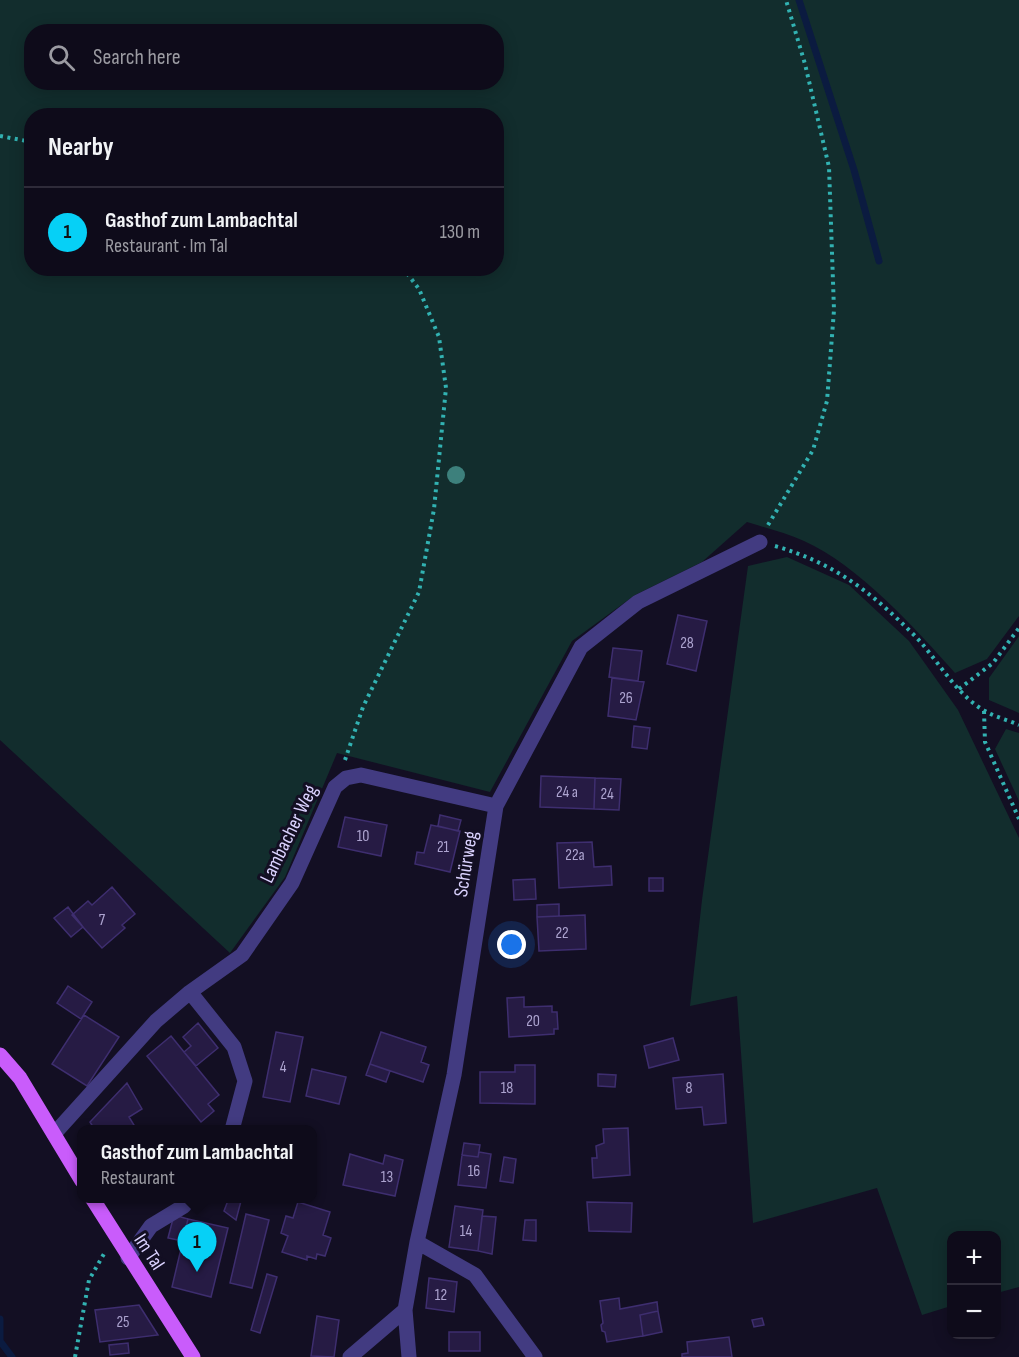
<!DOCTYPE html>
<meta charset="utf-8">
<style>
:root{--surface:#0e0b1a;--page:#171423;--text:#f1f3f6;--muted:#9b9ba2;--line:#2e2b39;--accent:#06d0f6}
body{margin:0;font-family:"Sofia Sans Condensed",sans-serif;background:var(--page);color:var(--text)}
.controls{position:absolute;right:18px;bottom:18px;display:grid;overflow:hidden;border-radius:12px;box-shadow:0 3px 15px #0003}
.controls button{width:54px;height:54px;display:grid;place-items:center;padding:0;border:0;border-bottom:2px solid var(--line);background:var(--surface);color:var(--text);font:30px sans-serif}
.you{position:absolute;left:512px;top:945px;width:21px;height:21px;margin:-15px;border:4px solid #fff;border-radius:50%;background:#1a73e8;box-shadow:0 0 0 9px #1a73e833}
.badge{display:grid;place-items:center;width:39px;height:39px;border-radius:50%;background:var(--accent);color:#111;font-size:20px;font-weight:700}
.pin{position:absolute;translate:-50% -50px;filter:drop-shadow(0 2px 3px #0008)}
.pin::after{content:'';position:absolute;top:32px;width:21px;height:18px;background:inherit;clip-path:polygon(0 0,100% 0,50% 100%)}
.popup{position:absolute;left:77px;top:1125px;width:240px;height:78px;box-sizing:border-box;display:grid;place-content:center;border-radius:12px;background:var(--surface);filter:drop-shadow(0 2px 4px #0005);font-size:20px;white-space:nowrap;color:var(--muted)}
.popup b{font-size:22px;color:var(--text)}
.popup::after{content:'';position:absolute;left:50%;top:100%;margin-left:-12px;border:12px solid transparent;border-top-color:var(--surface)}
.list{margin:0;padding:0;list-style:none}
h2{display:flex;justify-content:space-between;align-items:center;height:78px;margin:0;padding:0 24px;font-size:26px}
h2 small{font-size:20px;font-weight:400;color:var(--muted)}
.list li{display:grid;grid-template-columns:39px 1fr auto;gap:18px;align-items:center;box-sizing:border-box;height:90px;padding:0 24px;border-top:2px solid var(--line)}
.list b{display:block;font-size:22px;white-space:nowrap}
.list p{margin:0;font-size:20px;white-space:nowrap;color:var(--muted)}
.list em{font-size:20px;font-style:normal;color:var(--muted)}
.icon{flex:none;width:33px;height:33px;fill:none;stroke:currentColor;stroke-width:2;stroke-linecap:round;stroke-linejoin:round}
.map{position:relative;flex:none;width:1019px;height:1357px;overflow:hidden}
.search{position:absolute;background:var(--surface);box-shadow:0 3px 15px #0003;left:24px;top:24px;width:480px;height:66px;display:flex;align-items:center;gap:15px;box-sizing:border-box;padding:0 21px;border-radius:24px;color:var(--muted);font-size:22px}
.panel{position:absolute;background:var(--surface);box-shadow:0 3px 15px #0003;left:24px;top:108px;width:480px;height:168px;border-radius:24px}
.map>svg:first-child{display:block}
.green{fill:#122d2d;fill-rule:evenodd}
.lines{fill:none;stroke-linecap:round;stroke-linejoin:round}
.stream{stroke:#0b1b40;stroke-width:7}
.building{fill:#261b44;stroke:#3e2e6f;stroke-width:1.5}
.path{stroke:#32b2b2;stroke-width:4;stroke-dasharray:3 4.5;stroke-linecap:butt}
.minor{stroke:#423b81;stroke-width:15}
.major{stroke:#c95cfb;stroke-width:15}
.tree{fill:#3d807c}
.labels{text-anchor:middle;dominant-baseline:central;stroke-width:6;stroke-linejoin:round;paint-order:stroke}
.number-label{font-size:16px;fill:#ada4d0}
.street-label{font-size:20px;fill:#dad2fe;stroke:#130f23}
</style>
<div class="map">
<svg width="1019" height="1357" viewBox="0 0 1019 1357">
<rect width="100%" height="100%" fill="#130f23"/>
<path class="green" d="M0,0H1019V616L987,659L955,673C916,629 858,565 804,541C786,533 766,528 747,522L702,562L635,595L572,641L490,792L337,753L285,877L230,953L0,740ZM32,32H496V82H32ZM32,116H496V268H32Z
M787,557L849,585L909,641L958,710L1019,838V1287L997,1293L996,1236H952L951,1306L922,1315L877,1188L753,1223L737,996L690,1006L702,900L748,566Z
M1019,636V713L989,700V678Z
M1006,729L1019,733V801L995,749Z"/>
<g class="lines">
<path class="stream" d="M799,0L854,170L879,261
M0,1319V1340
M0,1341L12,1357"/>
</g>
<path class="building" d="M678,615L707,621L696,671L667,664Z
M613,648L642,651L638,681L609,677Z
M612,678L644,682L636,720L608,716Z
M634,726L650,728L647,749L632,747Z
M541,776L595,778L594,809L540,807Z
M595,778L621,779L619,810L594,809Z
M440,815L461,820L458,831L438,826Z
M345,817L387,825L381,856L338,847Z
M431,825L460,831L450,872L415,864L417,852L424,853Z
M592,842L594,867L611,866L612,885L559,888L557,843Z
M649,878H663V891H649Z
M535,879L536,899L514,900L513,880Z
M112,887L135,914L122,925L125,928L102,948L72,915L88,901L92,905Z
M559,904V916L537,917V905Z
M68,907L83,927L71,937L54,918Z
M585,915L586,949L539,951L537,917Z
M68,986L92,1002L81,1019L57,1003Z
M524,997V1007L552,1006V1012H557L558,1029H554V1034L509,1037L507,998Z
M84,1015L119,1037L87,1086L52,1064Z
M198,1023L218,1048L196,1066L184,1052L191,1046L183,1037Z
M276,1032L303,1037L290,1102L263,1097Z
M381,1032L426,1047L421,1062L429,1065L423,1082L370,1064Z
M171,1036L219,1095L208,1104L214,1111L201,1122L147,1056Z
M673,1038L679,1060L649,1068L644,1046Z
M370,1064L390,1071L386,1082L366,1075Z
M515,1065H535V1104L480,1103V1072H515Z
M312,1069L346,1077L339,1104L306,1096Z
M598,1074L616,1075L615,1087L598,1086Z
M723,1074L726,1123L704,1125L702,1107L676,1109L673,1078Z
M127,1083L142,1109L129,1117L137,1130H95L90,1122Z
M628,1128L630,1175L593,1178L592,1158H597L596,1146L604,1143L603,1129Z
M464,1143L480,1145L478,1157L462,1155Z
M479,1152L491,1154L486,1188L458,1185L462,1155L478,1157Z
M350,1154L383,1164L385,1155L403,1160L395,1196L343,1185Z
M504,1157L516,1159L513,1183L500,1181Z
M229,1198L241,1201L236,1220L224,1211Z
M298,1202L330,1212L323,1235L331,1238L325,1256L317,1254L316,1259L307,1256V1260L282,1252L288,1236L281,1233L286,1216L293,1218Z
M587,1202L632,1203L631,1232L589,1231Z
M455,1206L483,1210L478,1251L449,1247Z
M246,1214L269,1220L252,1288L230,1283Z
M174,1215L188,1219L183,1241L168,1238Z
M482,1216L496,1217L492,1254L478,1251Z
M188,1219L228,1228L211,1297L172,1287Z
M525,1220H536V1241L523,1240Z
M267,1274L277,1277L260,1333L251,1330Z
M429,1278L457,1282L454,1312L426,1308Z
M619,1298L620,1309L657,1302L658,1311L640,1315L643,1336L607,1342L605,1332L602,1331L601,1325L603,1323L600,1301Z
M139,1305L158,1335L100,1342L95,1310Z
M658,1311L662,1332L643,1336L640,1315Z
M317,1316L339,1320L334,1357L311,1356Z
M762,1318L764,1325L754,1327L752,1320Z
M449,1332H480V1351H449Z
M729,1337L732,1357H682V1354L688,1353L687,1342Z
M128,1343L129,1353L110,1355L109,1345Z"/>
<g class="lines">
<path class="path" d="M0,136L32,142
M768,525L813,450L827,401L834,310L829,167L805,64L786,0
M775,546C834,563 871,592 913,634C937,658 955,694 985,711C995,717 1008,720 1019,725
M959,689L993,663L1019,628
M984,711L985,742L1019,819
M345,760L363,707L419,592L434,509L446,388L439,337L419,289L403,268
M75,1357L89,1280L105,1252"/>
<path class="minor" d="M190,992L234,1047L245,1081L232,1130
M54,1134L156,1021L190,992L242,955L292,883L335,787L346,778L361,775L496,806
M417,1242L475,1275L535,1357
M128,1258L151,1226L184,1206L189,1198
M350,1357L405,1310
M409,1357L405,1310L417,1242L454,1075L496,806L581,647L638,602L760,542"/>
<path class="major" d="M0,1055L20,1078L82,1181
M92,1198L193,1357"/>
</g>
<circle class="tree" cx="456" cy="475" r="9"/>
<g class="labels">
<g class="number-label">
<text x="687" y="643">28</text>
<text x="626" y="698">26</text>
<text x="567" y="792">24 a</text>
<text x="607" y="794">24</text>
<text x="363" y="836">10</text>
<text x="443" y="847">21</text>
<text x="575" y="855">22a</text>
<text x="102" y="920">7</text>
<text x="562" y="933">22</text>
<text x="533" y="1021">20</text>
<text x="283" y="1067">4</text>
<text x="507" y="1088">18</text>
<text x="689" y="1088">8</text>
<text x="474" y="1171">16</text>
<text x="387" y="1177">13</text>
<text x="466" y="1231">14</text>
<text x="441" y="1295">12</text>
<text x="123" y="1322">25</text>
</g>
<g class="street-label">
<text transform="translate(289 834) rotate(-64)">Lambacher Weg</text>
<text transform="translate(466 864) rotate(-81)">Schürweg</text>
<text transform="translate(149 1252) rotate(57)">Im Tal</text>
</g>
</g>
</svg>
<div class="controls">
<button>+</button>
<button>−</button>
</div>
<div class="you"></div>
<div class="pin badge" style="left:197px;top:1272px">1</div>
<div class="popup"><b>Gasthof zum Lambachtal</b>Restaurant</div>
<div class="search"><svg class="icon" aria-label="search" viewBox="0 0 24 24"><circle cx="10" cy="10" r="6"/><path d="M15 15l6 6"/></svg>Search here</div>
<section class="panel">
<h2>Nearby<small></small></h2>
<ul class="list">
<li><span class="badge">1</span><div><b>Gasthof zum Lambachtal</b><p>Restaurant · Im Tal</p></div><em>130 m</em></li>
</ul>
</section>
</div>
